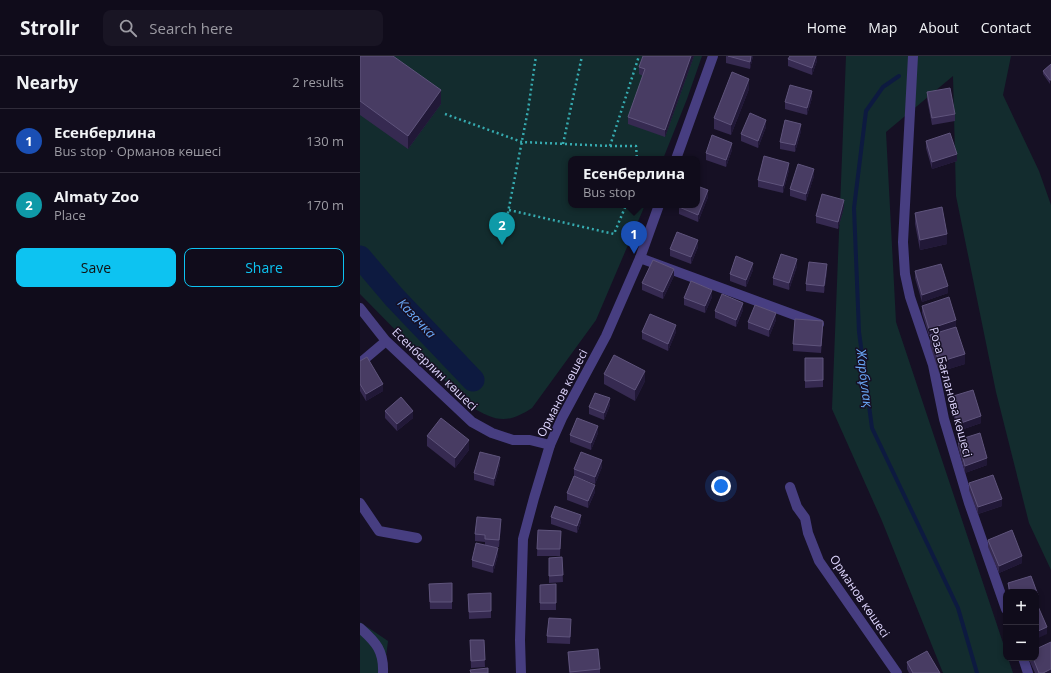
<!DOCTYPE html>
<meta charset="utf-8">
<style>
:root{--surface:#100c1b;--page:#191524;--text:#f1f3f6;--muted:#9c9ba3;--line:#302c3a;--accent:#0dc3f1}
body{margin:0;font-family:"Open Sans",sans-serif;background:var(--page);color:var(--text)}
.controls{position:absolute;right:12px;bottom:12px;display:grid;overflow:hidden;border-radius:8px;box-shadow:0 2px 6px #0003}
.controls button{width:36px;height:36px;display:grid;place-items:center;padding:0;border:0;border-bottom:1px solid var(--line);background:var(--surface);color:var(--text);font:20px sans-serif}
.you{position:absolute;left:361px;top:430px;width:14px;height:14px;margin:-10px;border:3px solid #fff;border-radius:50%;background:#1a73e8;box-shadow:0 0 0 6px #1a73e833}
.badge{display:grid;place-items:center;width:26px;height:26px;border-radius:50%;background:var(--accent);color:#fff;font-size:13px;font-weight:700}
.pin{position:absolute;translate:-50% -33px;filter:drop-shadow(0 1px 2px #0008)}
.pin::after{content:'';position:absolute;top:21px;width:14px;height:12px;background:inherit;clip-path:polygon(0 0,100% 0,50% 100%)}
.popup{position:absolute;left:208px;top:100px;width:132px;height:52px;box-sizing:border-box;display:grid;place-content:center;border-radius:8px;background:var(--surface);filter:drop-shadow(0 1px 3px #0005);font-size:13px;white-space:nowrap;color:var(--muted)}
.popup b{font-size:15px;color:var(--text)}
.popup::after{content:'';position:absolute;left:50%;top:100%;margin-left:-8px;border:8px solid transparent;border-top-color:var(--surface)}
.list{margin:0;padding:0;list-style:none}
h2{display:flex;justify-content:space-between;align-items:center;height:52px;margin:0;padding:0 16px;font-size:17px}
h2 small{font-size:13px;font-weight:400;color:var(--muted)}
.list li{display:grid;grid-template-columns:26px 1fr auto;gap:12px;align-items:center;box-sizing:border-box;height:64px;padding:0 16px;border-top:1px solid var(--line)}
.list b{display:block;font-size:15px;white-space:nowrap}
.list p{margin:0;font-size:13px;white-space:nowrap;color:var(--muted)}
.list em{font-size:13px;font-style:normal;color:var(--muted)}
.actions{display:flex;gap:8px;padding:12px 16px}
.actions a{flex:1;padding:9px 0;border:1px solid var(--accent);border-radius:8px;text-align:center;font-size:14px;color:var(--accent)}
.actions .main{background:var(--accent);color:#111}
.icon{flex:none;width:22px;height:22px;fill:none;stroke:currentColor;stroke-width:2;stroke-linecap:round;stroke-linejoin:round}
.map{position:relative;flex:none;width:691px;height:617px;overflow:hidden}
header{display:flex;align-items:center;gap:24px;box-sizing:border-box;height:56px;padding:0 20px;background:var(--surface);border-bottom:1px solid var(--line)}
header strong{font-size:19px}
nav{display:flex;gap:22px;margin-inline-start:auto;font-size:14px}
.search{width:280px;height:36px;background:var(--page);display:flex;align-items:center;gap:10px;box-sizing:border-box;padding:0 14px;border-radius:8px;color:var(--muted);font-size:15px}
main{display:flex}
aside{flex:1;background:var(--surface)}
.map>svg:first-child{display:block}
.green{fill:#132c2e}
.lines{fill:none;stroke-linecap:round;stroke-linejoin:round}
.stream{stroke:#0d1a40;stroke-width:4}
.river{stroke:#0d1a40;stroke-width:23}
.path{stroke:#36abb0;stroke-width:2.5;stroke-dasharray:2 3;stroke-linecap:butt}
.minor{stroke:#473e81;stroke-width:10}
.tertiary{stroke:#473e81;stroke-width:10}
.wall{fill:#362a51}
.shaded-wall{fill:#211837}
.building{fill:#483c63;stroke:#5f547c}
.labels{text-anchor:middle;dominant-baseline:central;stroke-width:3;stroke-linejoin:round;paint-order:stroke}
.street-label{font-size:12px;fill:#ded5fd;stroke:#161024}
.water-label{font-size:13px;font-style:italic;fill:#69a7f7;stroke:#161024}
</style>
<header>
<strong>Strollr</strong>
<div class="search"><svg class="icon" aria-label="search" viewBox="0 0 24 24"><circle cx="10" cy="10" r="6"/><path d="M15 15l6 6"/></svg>Search here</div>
<nav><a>Home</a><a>Map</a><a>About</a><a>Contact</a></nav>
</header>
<main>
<aside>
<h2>Nearby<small>2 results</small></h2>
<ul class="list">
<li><span class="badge" style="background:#1a4fb4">1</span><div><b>Есенберлина</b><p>Bus stop · Орманов көшесі</p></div><em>130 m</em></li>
<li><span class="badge" style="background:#0f9aa8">2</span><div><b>Almaty Zoo</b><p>Place</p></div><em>170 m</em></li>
</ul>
<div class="actions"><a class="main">Save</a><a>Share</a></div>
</aside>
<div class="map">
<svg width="691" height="617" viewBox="0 0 691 617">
<rect width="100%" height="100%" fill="#161024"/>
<path class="green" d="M0,0H342L327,43L303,103H211V149H285L236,264L172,352C146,369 135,365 110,350L0,238Z
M486,0H651L643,39L679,115L691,149V514L669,467L636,336L596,140L593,20L526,76L536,266L646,596V602H648L653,617H583L522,465L472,353Z
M0,566L28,585L24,617H0Z"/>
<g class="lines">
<path class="stream" d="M539,20L523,31L506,55L494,152L499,276L512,372L598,552L617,617"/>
<path class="river" d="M0,201L34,241L113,324"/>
<path class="path" d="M85,58L162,86L250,90L279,0
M203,88L222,0
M250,90H276L277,103
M149,154L254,178L266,149
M143,182L168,54L176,0"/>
<path class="minor" d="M553,0L543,186L545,218L550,241L573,309L584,363L609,447L646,553
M280,202L459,268
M0,252L26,285L112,366L132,377L153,384H170L190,389
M0,307L26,285
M430,431L437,451L445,462L448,477L459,505L537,617
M0,447L19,475L57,482
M0,572C16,586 24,595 23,617
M663,602L668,617"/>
<path class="tertiary" d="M316,103L353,0
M161,617L160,584L163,483L174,442L190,389L202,362L246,280L280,202L299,149"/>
</g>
<path class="wall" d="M0,0L81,48L48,93L0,59Z
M334,0L305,81L268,68V61L283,20L279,18V11Z
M366,0H393L390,13L366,7Z
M457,0V5L452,19L428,10V3Z
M691,8L690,28L683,18V15Z
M389,33L371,79L354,73V62Z
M567,36L595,58V65L572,69L567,43Z
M452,42L447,59L425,53V46Z
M406,71L398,92L381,85V78Z
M441,75L435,96L420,93V86Z
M566,85L597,105L572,113L566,92Z
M372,94L366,111L346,104V97Z
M429,114L423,137L398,131V124Z
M454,120L446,145L430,140V133Z
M348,141L338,166L319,158V151Z
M484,151L478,173L456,167V160Z
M555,157L587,188L560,194L555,168Z
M338,191L331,208L310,200V193Z
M437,210L429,234L413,229V222Z
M393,214L386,231L370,225V218Z
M467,215L464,237L446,235V228Z
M555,215L588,237L562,246L555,222Z
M314,220L303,243L282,234V227Z
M352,241L345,257L324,249V242Z
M562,250L596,271L605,308L579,316L570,289V280H569L562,257Z
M383,254L376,271L355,262V255Z
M416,264L409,281L388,273V266Z
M463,272L461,297L433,295V288Z
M282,276H316L308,295L282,283Z
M445,302H463V331L445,332Z
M0,305L23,335L6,345L0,335Z
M244,318L285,325L275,345L244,328Z
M590,341L621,367L598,375L590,348Z
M250,349L244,364L229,358V351Z
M25,355L53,362L37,375L25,362Z
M238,377L231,394L210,386V379Z
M67,380L109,394L95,412L67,390Z
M598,384L627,409L605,417L598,391Z
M140,408L134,430L114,424V417Z
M242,411L235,428L214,420V413Z
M609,427L642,450L618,458L609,434Z
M235,436L228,452L207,444V437Z
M191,461L221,466L217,477L191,468Z
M141,470L139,491H132L138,499L133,517L112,511V504L125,489V486L115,485V478Z
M178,474L201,475L200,500H177Z
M628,484L662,507L639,517L628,491Z
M202,501L203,526L189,527V502Z
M671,520L678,539V546L676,547V536H648V527Z
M69,528L92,546V553H70Z
M196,528V554H180V529Z
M131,537V562L109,563L108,538Z
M211,570L210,588L187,587V580Z
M110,584H124L125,611L111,612Z
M208,596L240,613V617H209Z
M670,602H676L691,617H675L670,606Z
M547,606L580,617H549L547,613Z"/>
<path class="shaded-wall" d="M331,0H334L305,81V74Z
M391,0H393L390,13V6Z
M456,0H457V5L452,19V12Z
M389,23V33L371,79V69Z
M81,34V48L48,93V80Z
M452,35V42L447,59V52Z
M406,64V71L398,92V85Z
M441,68V75L435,96V89Z
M372,87V94L366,111V104Z
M597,98V105L572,113V106Z
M429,107V114L423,137V130Z
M454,113V120L446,145V138Z
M348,134V141L338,166V159Z
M484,144V151L478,173V166Z
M587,178V188L560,194V184Z
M338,184V191L331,208V201Z
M437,203V210L429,234V227Z
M393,207V214L386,231V224Z
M467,208V215L464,237V230Z
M314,213V220L303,243V236Z
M588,230V237L562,246V239Z
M352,234V241L345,257V250Z
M383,247V254L376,271V264Z
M416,257V264L409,281V274Z
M596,264V271L569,280V273Z
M316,269V276L308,295V288Z
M605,298V308L579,316V306Z
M285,315V325L275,345V334Z
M23,328V335L6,345V338Z
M250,342V349L244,364V357Z
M53,355V362L37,375V368Z
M621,360V367L598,375V368Z
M238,370V377L231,394V387Z
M109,384V394L95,412V402Z
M140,401V408L134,430V423Z
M627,402V409L605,417V410Z
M242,404V411L235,428V421Z
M235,429V436L228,452V445Z
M642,443V450L618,458V451Z
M221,459V466L217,477V470Z
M141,463V470L139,491V484Z
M138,492V499L133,517V510Z
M662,500V507L639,517V510Z
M678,539V546L676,547V540Z
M687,571V578L676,583V576Z
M691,613V617H683Z"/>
<path class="building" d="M0,0H33L81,34L48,80L0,45Z
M283,0H331L305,74L268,61L285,13L279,11Z
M368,0H391L390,6Z
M430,0H456L452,12L428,3Z
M691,8V24H690L683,15Z
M372,16L389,23L371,69L354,62Z
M430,29L452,35L447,52L425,46Z
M590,32L595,58L572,62L567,36Z
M390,57L406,64L398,85L381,78Z
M425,64L441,68L435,89L420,86Z
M590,77L597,98L572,106L566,85Z
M352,79L372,87L366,104L346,97Z
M404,100L429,107L423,130L398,124Z
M438,108L454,113L446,138L430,133Z
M337,130L348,134L338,159L319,151L320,149H337Z
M462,138L484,144L478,166L456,160Z
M582,151L587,178L560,184L555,157Z
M317,176L338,184L331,201L310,193Z
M421,198L437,203L429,227L413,222Z
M376,200L393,207L386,224L370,218Z
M293,204L314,213L303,236L282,227Z
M449,206L467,208L464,230L446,228Z
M581,208L588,230L562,239L555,215Z
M331,225L352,234L345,250L324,242Z
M362,238L383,247L376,264L355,255Z
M589,241L596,264L569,273L562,250Z
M395,249L416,257L409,274L388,266Z
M290,258L316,269L308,288L282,276Z
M435,263L463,265L461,290L433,288Z
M596,271L605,298L579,306L570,279Z
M254,299L285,315L275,334L244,318Z
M7,301L23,328L6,338L0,328V305Z
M445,302H463V324L445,325Z
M613,334L621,360L598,368L590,341Z
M235,337L250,342L244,357L229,351Z
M41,341L53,355L37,368L25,355Z
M81,362L109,384L95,402L67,380Z
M217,362L238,370L231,387L210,379Z
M620,377L627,402L605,410L598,384Z
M120,396L140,401L134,423L114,417Z
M221,396L242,404L235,421L214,413Z
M633,419L642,443L618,451L609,427Z
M214,420L235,429L228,445L207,437Z
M195,450L221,459L217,470L191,461Z
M117,461L141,463L139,484L125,483V479L115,478Z
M178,474L201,475L200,493H177Z
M652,474L662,500L639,510L628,484Z
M116,487L138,492L133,510L112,504Z
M202,501L203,519L189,520V502Z
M671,520L678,539L676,540V536H650L648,527Z
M92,527V546H70L69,528Z
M196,528V547H180V529Z
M131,537V555L109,556L108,538Z
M677,548L687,571L676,576V549Z
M189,562L211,563L210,581L187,580Z
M110,584H124L125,604L111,605Z
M691,586V613L683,617H679L673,602H676V593Z
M238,593L240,613L210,616L208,596Z
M567,595L580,617H553L547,606Z
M128,612V617H111L110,614Z"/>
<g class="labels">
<g class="street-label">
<text transform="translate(75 313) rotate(44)">Есенберлин көшесі</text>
<text transform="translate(591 336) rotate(75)">Роза Бағланова көшесі</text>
<text transform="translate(202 337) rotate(-63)">Орманов көшесі</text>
<text transform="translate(500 540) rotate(56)">Орманов көшесі</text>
</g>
<g class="water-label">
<text transform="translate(57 262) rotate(47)">Казачка</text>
<text transform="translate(505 322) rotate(83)">Жарбұлақ</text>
</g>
</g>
</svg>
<div class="controls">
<button>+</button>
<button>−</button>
</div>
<div class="you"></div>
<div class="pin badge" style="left:274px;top:198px;background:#1a4fb4">1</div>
<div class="popup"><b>Есенберлина</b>Bus stop</div>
<div class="pin badge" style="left:142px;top:189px;background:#0f9aa8">2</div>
</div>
</main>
